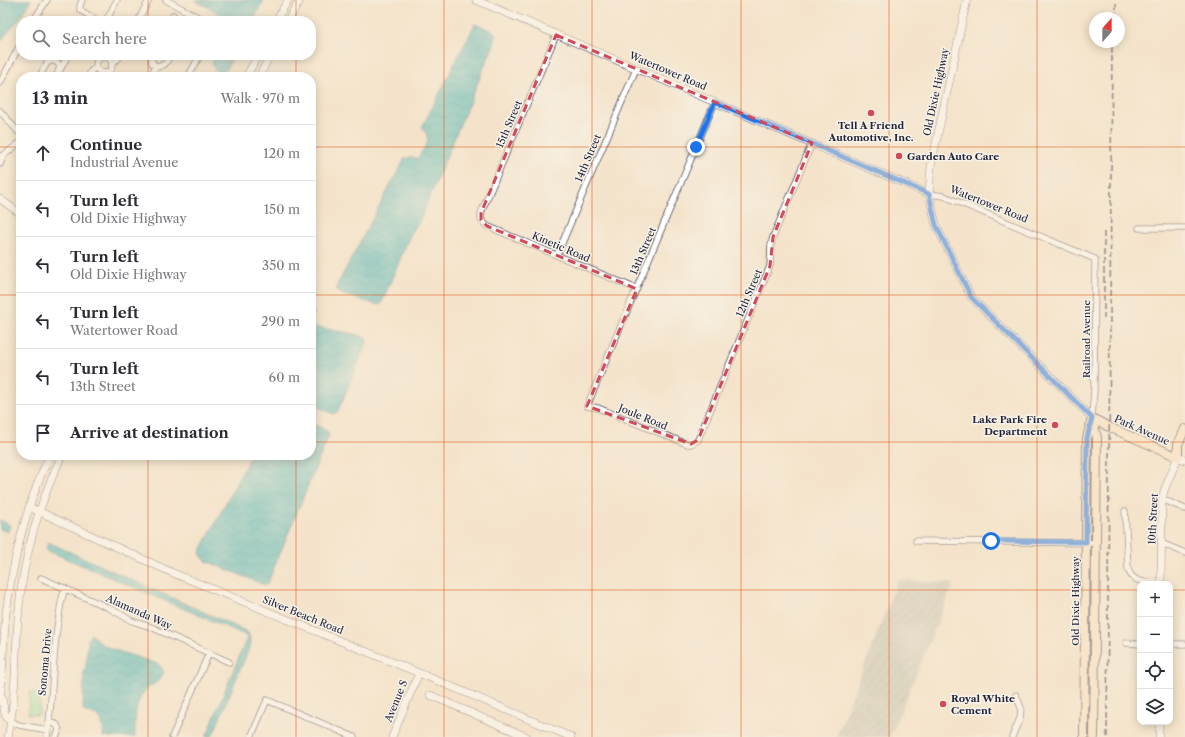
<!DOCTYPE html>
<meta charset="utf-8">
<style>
:root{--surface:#fff;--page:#f2f2f3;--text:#2b2b33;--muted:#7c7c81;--line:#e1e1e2}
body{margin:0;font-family:"Libre Caslon Text",serif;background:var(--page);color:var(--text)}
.controls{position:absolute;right:12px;bottom:12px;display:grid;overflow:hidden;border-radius:8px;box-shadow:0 2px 10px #0003}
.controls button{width:36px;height:36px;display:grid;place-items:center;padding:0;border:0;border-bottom:1px solid var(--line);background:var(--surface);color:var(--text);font:20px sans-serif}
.compass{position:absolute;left:1089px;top:12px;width:36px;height:36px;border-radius:50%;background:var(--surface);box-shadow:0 2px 10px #0003;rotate:21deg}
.stop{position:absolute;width:12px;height:12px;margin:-9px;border:3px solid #1a73e8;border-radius:50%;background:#fff}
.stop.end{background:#1a73e8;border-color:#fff;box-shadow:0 1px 4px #0008}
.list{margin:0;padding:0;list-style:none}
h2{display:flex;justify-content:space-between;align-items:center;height:52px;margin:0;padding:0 16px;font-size:17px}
h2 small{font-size:13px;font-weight:400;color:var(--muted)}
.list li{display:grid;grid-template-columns:26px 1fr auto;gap:12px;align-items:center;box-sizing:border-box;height:56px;padding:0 16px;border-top:1px solid var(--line)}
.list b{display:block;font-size:15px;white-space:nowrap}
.list p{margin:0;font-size:13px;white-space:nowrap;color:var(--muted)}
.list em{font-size:13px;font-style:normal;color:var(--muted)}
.icon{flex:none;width:22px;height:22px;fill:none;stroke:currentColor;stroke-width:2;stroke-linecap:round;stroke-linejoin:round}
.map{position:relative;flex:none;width:1185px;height:737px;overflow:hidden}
.search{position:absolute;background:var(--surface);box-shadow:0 2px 10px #0003;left:16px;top:16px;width:300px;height:44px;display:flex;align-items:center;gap:10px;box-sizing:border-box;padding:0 14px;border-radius:16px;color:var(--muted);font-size:15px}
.panel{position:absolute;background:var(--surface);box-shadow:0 2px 10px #0003;left:16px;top:72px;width:300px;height:388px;border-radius:16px}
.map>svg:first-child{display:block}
.industrial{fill:url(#industrial-furrows)}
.pitch{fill:#8adfa2;stroke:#56806e}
.water{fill:url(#water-waves);stroke:#346c7c}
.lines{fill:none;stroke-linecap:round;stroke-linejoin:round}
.minor-casing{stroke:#423f51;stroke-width:7}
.tertiary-casing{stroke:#423f51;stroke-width:8}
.secondary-casing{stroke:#423f51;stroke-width:10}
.minor{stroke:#fff;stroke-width:5.5}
.tertiary{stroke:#fff;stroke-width:7}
.secondary{stroke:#fde5c5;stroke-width:8}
.rail{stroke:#22223b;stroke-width:1.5;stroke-dasharray:6 3;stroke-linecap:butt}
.route{stroke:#1a73e8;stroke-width:5}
.marked{fill:none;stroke:#d1495b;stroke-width:3;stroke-dasharray:8 5;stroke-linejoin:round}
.grid{fill:none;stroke:#de560e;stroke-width:1;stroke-opacity:0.55}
.poi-dot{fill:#d1495b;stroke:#f7f3e8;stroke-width:1.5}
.labels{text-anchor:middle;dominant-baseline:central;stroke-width:3;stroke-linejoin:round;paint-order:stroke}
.street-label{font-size:10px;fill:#22223b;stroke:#f7f3e8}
.poi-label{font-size:10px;font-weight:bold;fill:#22223b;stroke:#f7f3e8;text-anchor:start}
</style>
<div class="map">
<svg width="1185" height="737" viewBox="0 0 1185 737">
<defs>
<pattern id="industrial-furrows" width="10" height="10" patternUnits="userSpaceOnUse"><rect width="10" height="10" fill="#c5c5b8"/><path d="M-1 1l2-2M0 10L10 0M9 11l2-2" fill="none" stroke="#a9a99f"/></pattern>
<pattern id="water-waves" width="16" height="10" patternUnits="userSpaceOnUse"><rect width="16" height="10" fill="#47b7bd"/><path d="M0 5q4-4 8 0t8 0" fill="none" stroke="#3b949b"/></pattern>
</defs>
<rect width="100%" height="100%" fill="#f7f3e8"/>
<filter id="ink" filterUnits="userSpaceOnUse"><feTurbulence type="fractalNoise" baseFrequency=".025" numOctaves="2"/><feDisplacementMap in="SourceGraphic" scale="8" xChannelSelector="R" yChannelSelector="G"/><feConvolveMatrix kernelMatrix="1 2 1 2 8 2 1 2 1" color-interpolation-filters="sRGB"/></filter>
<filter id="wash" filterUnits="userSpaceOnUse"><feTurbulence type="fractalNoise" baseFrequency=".012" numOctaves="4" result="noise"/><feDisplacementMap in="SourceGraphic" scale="16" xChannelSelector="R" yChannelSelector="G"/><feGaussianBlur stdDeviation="0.9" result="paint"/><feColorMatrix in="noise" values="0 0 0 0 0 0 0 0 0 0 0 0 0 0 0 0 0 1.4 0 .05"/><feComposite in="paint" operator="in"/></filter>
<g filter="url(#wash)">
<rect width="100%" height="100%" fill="#f4e3cb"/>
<path class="industrial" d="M898,580L954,583L890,737H836Z"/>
<path class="pitch" d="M30,692L41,693L39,715L28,714Z"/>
<path class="water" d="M0,0H31L20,18L0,42Z
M194,0H264L253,21H225L217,12Z
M475,24L493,31L496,35L495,42L419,222L412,231L383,300L381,304L378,305L344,295L337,291V285L405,158H418L428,141L426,133L422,127Z
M215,55H234L226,70L220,72L215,70L212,64Z
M311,327H315L355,334L367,338V342L338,411L334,414L311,404Z
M311,423L327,431L329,435L267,585L262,584L206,561L201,556L200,552L251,455H311Z
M0,520L10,525L8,532L0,529Z
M48,542L246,631C252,637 250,643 248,651L212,737H206L245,642L247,638L245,635L46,550Z
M91,634L103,645L115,650L158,664C162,667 164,670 163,675C160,682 152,684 147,689C134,701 135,721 135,737H103C104,729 103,719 95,715C91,713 86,714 83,710L84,672L86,665L88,639Z"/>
</g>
<g filter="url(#ink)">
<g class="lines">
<defs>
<path id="minor" d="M82,0L80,5V10L98,21
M166,0L205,21
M33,21L47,0
M106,21L117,0
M138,21L149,0
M170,21L173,15
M556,35L481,213V220L487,226L637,289
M151,55L152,63L158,67L165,64L171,55
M96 65a8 8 0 1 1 16 0a8 8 0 1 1-16 0Z
M112,62L118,59L120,55
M60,70L68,55
M39,77L47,63C52,59 58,61 60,67L56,77
M88,77L91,71L96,68
M150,77L156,66
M188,77L200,55
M0,83L21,43
M715,102L587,406L598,408L687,444H691L698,440L770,266L771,245L773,237L812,143
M0,111L21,135
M0,156L4,155L21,142
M0,164L4,155
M929,194L944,196L1095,259L1094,390L1092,418
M1139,228H1185
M557,255L636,69
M311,309H314
M1162,499L1185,509
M1125,511L1128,568C1131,584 1148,582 1161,583
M916,541L1096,543
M1161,543L1185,553
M41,578L109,608L132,621L151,627L229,662
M1126,643L1140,644
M1170,644H1185
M10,721L19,725L48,730
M49,721L57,725L59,730L56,737
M47,737C53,699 52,660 58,621C60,610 61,599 65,588
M172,737L209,653
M251,737L267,700L354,737
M1012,737L1020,718L1021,708L1016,695"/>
<path id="tertiary" d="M476,0L929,194
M967,0L931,166L929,194L936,225L971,297L1092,418
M276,21L288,0
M288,21L300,0
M246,77L258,55
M259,77L270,55
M0,199L21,214
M29,507L173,573L419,673L571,737
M1161,584L1162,499L1164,491L1178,457L1185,460
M430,695L527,737
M2,697L5,715L10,721
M0,702C3,672 3,643 6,613C13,559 26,505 50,455
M8,737C16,699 15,658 18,619C22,562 38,506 62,455
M392,737L419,673
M1159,737V722"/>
<path id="secondary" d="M1092,418L1109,427L1178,457
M1093,421L1097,438L1094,737
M1178,457V444L1185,429
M1084,737L1087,438L1092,418"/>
</defs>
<use href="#minor" class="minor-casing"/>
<use href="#tertiary" class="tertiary-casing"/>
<use href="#secondary" class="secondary-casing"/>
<use href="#minor" class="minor"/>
<use href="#tertiary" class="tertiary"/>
<use href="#secondary" class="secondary"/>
<path class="rail" d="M1116,18V0
M1104,232V320
M1107,737L1112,42"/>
</g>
</g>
<g class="lines" filter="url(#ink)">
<path class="route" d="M696,147L715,102L929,194L936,225L971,297L1092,418L1087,438L1086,542L991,541"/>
</g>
<path d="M0 0H1185V737H0ZM556,35L812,143L773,237L770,266L698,440L691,444L587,406L637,289L487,226L481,220V213Z" fill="#f4e3cb" fill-opacity=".55" fill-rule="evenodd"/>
<path class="marked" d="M556,35L812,143L773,237L770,266L698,440L691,444L587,406L637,289L487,226L481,220V213Z"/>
<path class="grid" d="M148,0V21M296,0V21M444,0V737M592,0V737M741,0V737M889,0V737M1037,0V737M148,55V77M296,55V77M0,147H21M311,147H1185M0,295H21M311,295H1185M0,442H21M311,442H1185M148,455V737M296,455V737M0,590H1140M1170,590H1185"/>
<g class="poi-dot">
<circle cx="871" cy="113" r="4"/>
<circle cx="899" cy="156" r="4"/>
<circle cx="1055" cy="425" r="4"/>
<circle cx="943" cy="704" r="4"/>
</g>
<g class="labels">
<g class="street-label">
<text transform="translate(668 71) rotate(23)">Watertower Road</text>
<text transform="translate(936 92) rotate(-78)">Old Dixie Highway</text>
<text transform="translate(509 124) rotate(-67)">15th Street</text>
<text transform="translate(588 158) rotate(-67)">14th Street</text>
<text transform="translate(989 204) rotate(22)">Watertower Road</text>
<text transform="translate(561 247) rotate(23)">Kinetic Road</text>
<text transform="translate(643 251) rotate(-67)">13th Street</text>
<text transform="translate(749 293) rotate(-67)">12th Street</text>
<text transform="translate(1086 339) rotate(-90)">Railroad Avenue</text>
<text transform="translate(643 417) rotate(22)">Joule Road</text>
<text transform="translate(1142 430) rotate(24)">Park Avenue</text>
<text transform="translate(1153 519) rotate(-87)">10th Street</text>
<text transform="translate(1075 601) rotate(-90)">Old Dixie Highway</text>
<text transform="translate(139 612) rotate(24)">Alamanda Way</text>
<text transform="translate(303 615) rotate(22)">Silver Beach Road</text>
<text transform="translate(45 662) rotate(-85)">Sonoma Drive</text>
<text transform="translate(396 701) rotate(-68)">Avenue S</text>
</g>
<g class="poi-label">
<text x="871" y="125" text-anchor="middle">Tell A Friend<tspan x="871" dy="12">Automotive, Inc.</tspan></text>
<text x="907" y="156">Garden Auto Care</text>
<text x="1047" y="419" text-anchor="end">Lake Park Fire<tspan x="1047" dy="12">Department</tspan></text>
<text x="951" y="698">Royal White<tspan x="951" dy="12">Cement</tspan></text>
</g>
</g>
</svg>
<div class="controls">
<button>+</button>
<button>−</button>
<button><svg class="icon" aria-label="locate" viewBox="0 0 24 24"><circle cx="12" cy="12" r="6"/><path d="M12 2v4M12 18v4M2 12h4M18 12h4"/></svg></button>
<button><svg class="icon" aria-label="layers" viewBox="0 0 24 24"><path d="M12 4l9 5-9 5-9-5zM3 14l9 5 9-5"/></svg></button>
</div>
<svg class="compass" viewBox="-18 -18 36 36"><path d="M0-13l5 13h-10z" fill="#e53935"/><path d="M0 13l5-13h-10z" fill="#7c7c81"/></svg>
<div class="stop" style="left:991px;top:541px"></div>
<div class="stop end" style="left:696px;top:147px"></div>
<div class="search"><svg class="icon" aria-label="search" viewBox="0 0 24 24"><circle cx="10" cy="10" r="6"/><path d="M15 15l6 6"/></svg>Search here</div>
<section class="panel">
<h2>13 min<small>Walk · 970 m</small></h2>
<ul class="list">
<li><svg class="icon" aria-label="ahead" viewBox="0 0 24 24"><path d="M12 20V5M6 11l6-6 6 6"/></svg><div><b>Continue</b><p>Industrial Avenue</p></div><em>120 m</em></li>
<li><svg class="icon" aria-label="left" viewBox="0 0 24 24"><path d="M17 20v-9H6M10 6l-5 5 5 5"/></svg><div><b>Turn left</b><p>Old Dixie Highway</p></div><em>150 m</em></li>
<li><svg class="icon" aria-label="left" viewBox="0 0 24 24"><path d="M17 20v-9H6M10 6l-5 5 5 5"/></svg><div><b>Turn left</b><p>Old Dixie Highway</p></div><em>350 m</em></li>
<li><svg class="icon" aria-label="left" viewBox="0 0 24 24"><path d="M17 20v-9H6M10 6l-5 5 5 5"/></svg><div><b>Turn left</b><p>Watertower Road</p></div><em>290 m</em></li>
<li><svg class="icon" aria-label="left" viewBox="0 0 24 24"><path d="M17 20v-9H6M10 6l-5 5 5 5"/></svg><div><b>Turn left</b><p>13th Street</p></div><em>60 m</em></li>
<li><svg class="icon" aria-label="arrive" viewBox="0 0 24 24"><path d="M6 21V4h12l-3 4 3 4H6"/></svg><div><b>Arrive at destination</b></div></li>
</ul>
</section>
</div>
